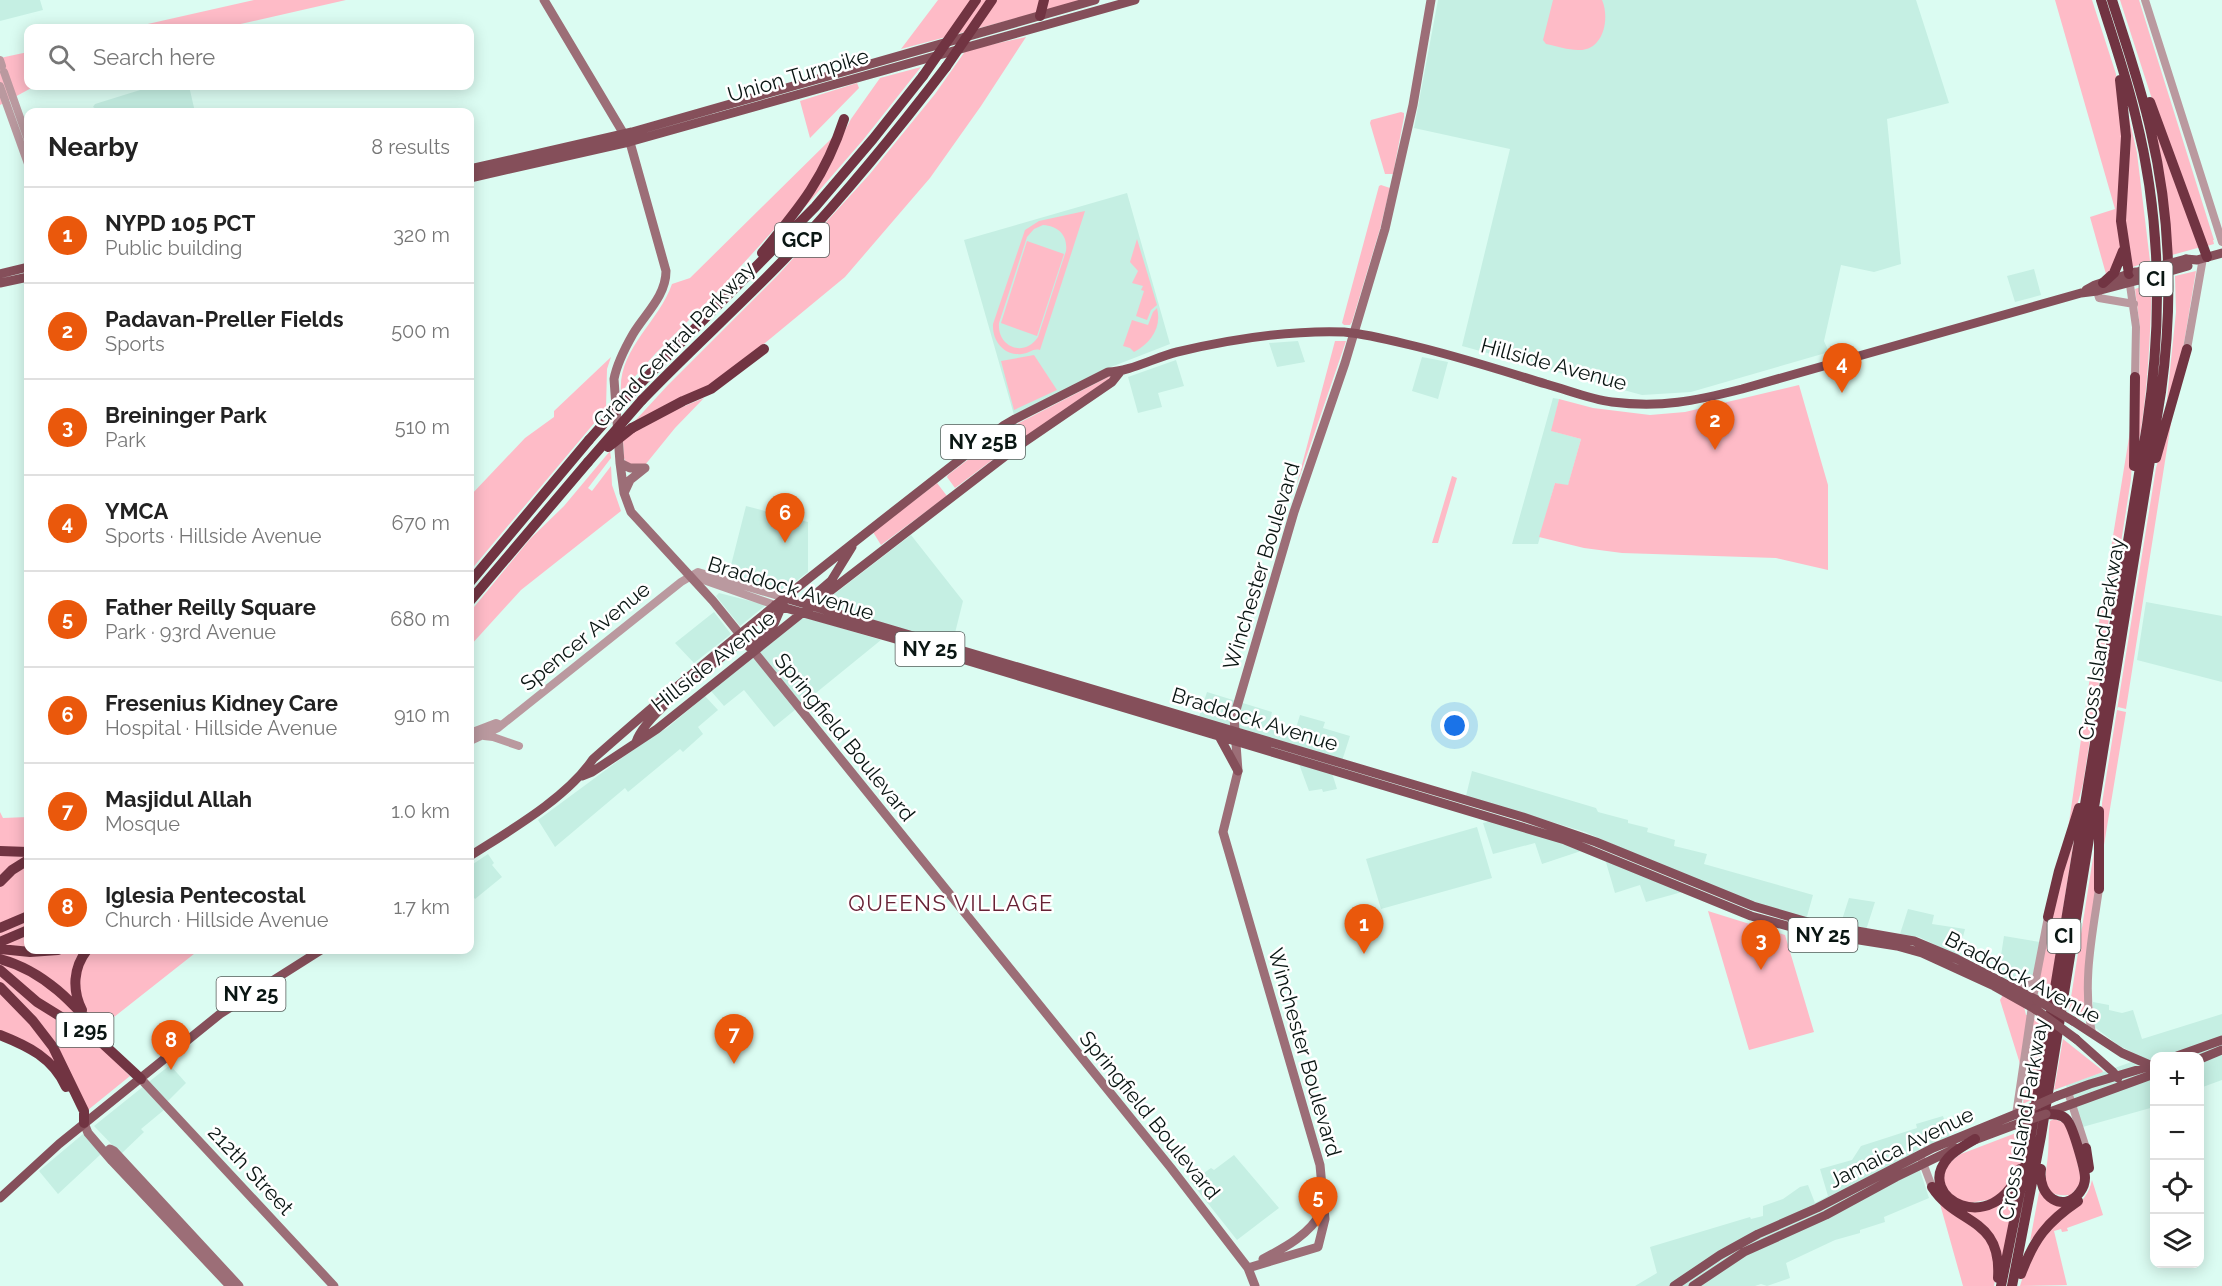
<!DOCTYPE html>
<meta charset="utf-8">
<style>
:root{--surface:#fff;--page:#f6f6f6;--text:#222;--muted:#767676;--line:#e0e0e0;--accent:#ea580c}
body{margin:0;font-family:Raleway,sans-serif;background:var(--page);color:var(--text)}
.controls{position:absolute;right:18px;bottom:18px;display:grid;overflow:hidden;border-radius:12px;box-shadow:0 3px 15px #0003}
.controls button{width:54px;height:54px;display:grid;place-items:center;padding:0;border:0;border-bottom:2px solid var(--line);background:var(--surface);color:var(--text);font:30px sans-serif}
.you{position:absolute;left:1455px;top:726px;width:21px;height:21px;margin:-15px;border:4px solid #fff;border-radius:50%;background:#1a73e8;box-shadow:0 0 0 9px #1a73e833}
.badge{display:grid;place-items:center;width:39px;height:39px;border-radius:50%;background:var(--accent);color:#fff;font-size:20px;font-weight:700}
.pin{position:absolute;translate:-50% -50px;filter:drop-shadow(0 2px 3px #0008)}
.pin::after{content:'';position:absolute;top:32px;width:21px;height:18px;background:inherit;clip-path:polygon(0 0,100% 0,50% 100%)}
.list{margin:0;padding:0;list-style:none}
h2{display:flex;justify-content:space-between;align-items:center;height:78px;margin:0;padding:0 24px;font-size:26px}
h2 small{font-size:20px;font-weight:400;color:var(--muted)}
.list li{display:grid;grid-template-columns:39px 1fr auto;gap:18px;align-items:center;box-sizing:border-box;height:96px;padding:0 24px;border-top:2px solid var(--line)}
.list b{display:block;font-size:22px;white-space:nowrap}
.list p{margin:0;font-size:20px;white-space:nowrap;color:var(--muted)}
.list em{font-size:20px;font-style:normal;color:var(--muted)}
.icon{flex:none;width:33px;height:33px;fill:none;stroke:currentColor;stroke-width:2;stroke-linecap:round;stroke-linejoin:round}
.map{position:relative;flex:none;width:2222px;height:1286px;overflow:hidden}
.search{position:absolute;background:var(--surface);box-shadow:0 3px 15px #0003;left:24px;top:24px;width:450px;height:66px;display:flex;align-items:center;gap:15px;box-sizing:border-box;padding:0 21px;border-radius:12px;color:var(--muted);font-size:22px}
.panel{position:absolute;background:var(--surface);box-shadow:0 3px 15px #0003;left:24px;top:108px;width:450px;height:846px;border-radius:12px}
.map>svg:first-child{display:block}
.built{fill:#c5efe3}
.green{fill:#febbc7;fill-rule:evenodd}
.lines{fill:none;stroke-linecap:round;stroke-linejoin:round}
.tertiary{stroke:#ba999f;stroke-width:8}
.secondary{stroke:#9c6e77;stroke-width:9}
.primary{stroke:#854f5a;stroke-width:9}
.motorway{stroke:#713442;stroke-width:10}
.primary-bridge{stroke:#854f5a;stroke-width:9}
.motorway-bridge{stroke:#713442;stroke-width:10}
.labels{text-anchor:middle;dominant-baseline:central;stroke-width:5;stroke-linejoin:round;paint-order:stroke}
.shield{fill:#fff;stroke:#545c5a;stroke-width:1.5}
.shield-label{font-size:20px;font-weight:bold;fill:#0a1613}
.street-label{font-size:21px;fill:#0a1613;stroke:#fff}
.neighbourhood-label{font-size:22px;letter-spacing:1.5px;fill:#672235;stroke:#fff}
</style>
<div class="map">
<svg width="2222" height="1286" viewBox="0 0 2222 1286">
<rect width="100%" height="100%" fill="#dbfcf2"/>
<path class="built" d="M0,0H40L43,10L0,21Z
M1438,0H1916L1949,103L1887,119L1901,264L1874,272L1841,265L1824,341L1829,352L1691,392L1642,395L1462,346L1510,149L1414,128Z
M153,86H189L195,112H101L93,107L95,104Z
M1127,193L1170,344L1111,367L1014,415L964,240Z
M2034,269L2041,295L2015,302L2007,276Z
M1298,341L1305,362L1277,367L1269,343Z
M1422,357L1448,362L1438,399L1412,391Z
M1176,360L1184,386L1158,393L1162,407L1138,413L1128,377Z
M1553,398L1559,399L1552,431L1581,439L1568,486L1555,483L1538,544H1512Z
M746,506L808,522V572L781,593L728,577Z
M911,535L963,601L952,645L820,605Z
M719,593L766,605L740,626L716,596Z
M2146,602L2222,616V682L2137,660Z
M714,612L731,634L694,663L675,643Z
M804,617L881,640L774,727L744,690L724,706L711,691Z
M1207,692L1272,712L1269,724L1295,731L1300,715L1325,722L1323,728L1350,736L1342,761L1198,720Z
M705,696L718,710L698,727L703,734L683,752L680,749L628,792L625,788L555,847L538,820L649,738L667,728Z
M1299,764L1332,773L1337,789L1323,792L1322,789L1309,791Z
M1472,771L1596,808L1598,812L1628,820V823L1648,828L1647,832L1675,840L1674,846L1707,854L1704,864L1813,895L1806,920L1722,892L1585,832L1466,796Z
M1495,820L1584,850L1542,864L1535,843L1493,854L1483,823Z
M1477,827L1492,878L1381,909L1366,859Z
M488,854L494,863L492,865L502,877L475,899L470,892V866Z
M1605,859L1682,892L1646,902L1640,885L1615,893Z
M1849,898L1875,902L1866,930L1840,926Z
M1908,909L1934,915L1932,924L1965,929L1958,956L1919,937L1900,934Z
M2004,936L2040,942L2032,979L2020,984L1998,975Z
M2093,1002L2109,1005V1010L2122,1013L2133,1010L2142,1039L2222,1014V1080L2200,1088V1056H2154V1107L2079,1128L2066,1085L2143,1058L2118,1045L2093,1026Z
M170,1065L186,1083L167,1102L170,1105L141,1129L144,1132L121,1154L94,1126Z
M1943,1116L1950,1137L1914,1152L1929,1198L1884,1217L1885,1222L1860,1230V1233L1835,1240L1786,1263L1790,1278L1767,1286L1761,1284L1755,1286H1635L1657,1273L1650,1247L1750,1217L1751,1219L1763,1216V1206L1783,1199L1800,1187L1808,1185L1815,1203L1828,1196L1820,1169L1852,1160L1861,1146L1917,1128L1916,1124Z
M83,1134L101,1154L58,1194L39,1171Z
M1234,1155L1279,1208L1237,1240L1191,1182L1211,1168L1214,1170Z"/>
<path class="green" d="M254,0H346L223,28H130Z
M938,0H1084L901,49Z
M1553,0H1602C1610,18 1604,51 1578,50C1568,50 1556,46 1546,44L1543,40Z
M2055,0H2092L2116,74L2123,120L2120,250L2118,263L2106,274L2090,217L2115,209Z
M2120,0H2139L2214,240H2213L2214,244L2207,246L2151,96Z
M1026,37L981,106L930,178L845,277L713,386L633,423L668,385L778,275L869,175L935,94L966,50Z
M28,52V86H35L0,105V58Z
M921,67L863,140L804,208L851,119L880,78Z
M857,83L859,88L810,138L800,101Z
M1401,112L1404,113V117L1393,174H1385L1370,123L1371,120Z
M2129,118L2137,153L2150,261L2130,268L2125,226Z
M2154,126L2201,247L2172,255Z
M833,137L836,138L800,201L721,288L656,353L621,392C618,349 659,322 672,284L690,278Z
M1381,185L1390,188L1380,229L1352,322L1350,325H1344L1342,323L1379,186Z
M1085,211L1040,350C1033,348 1030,353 1022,354C1004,356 992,341 993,324L1025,230L1039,221ZM1043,225C1059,226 1068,236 1066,251L1038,337C1024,358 997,347 999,323L1027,237L1034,229Z
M1137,239L1157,305L1151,310L1147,320L1136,316L1144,291L1141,290L1143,286L1132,283L1138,271L1130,262Z
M1027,241L1064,254L1037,336L1001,323Z
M2196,271L2179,373L2164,428L2176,312L2175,276Z
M2152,283C2150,337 2148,393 2138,447L2140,328L2135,289Z
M1157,308C1162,327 1151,343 1134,352L1130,348L1123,346L1132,320L1148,325L1153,312Z
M1335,341H1346L1296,487Z
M1034,355L1057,390L1014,410L1001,361Z
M611,357L607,369L606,409L470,571V496L525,438L554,417V411Z
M1110,376L1112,377L1022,439L1019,438L1017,424Z
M1799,385L1828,485V570L1776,558L1622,553L1584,548L1539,537L1555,483L1568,485L1581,439L1551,431L1559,399L1593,408L1650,415L1685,412Z
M704,398L675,428L645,465L627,464L624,458L623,440L653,419Z
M2174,404L2126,709L2118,707L2117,710L2126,712L2103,851H2101L2102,803L2131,623L2156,468Z
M2132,419L2134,420L2131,479L2083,784L2065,850L2086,705L2094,707L2095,704L2086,702Z
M1005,431L1007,432L1011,446L955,488L947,477L948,475Z
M610,451L611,458L588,488L592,491L611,466L612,485L621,511L521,590L470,646V612L530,539L564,506Z
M1452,476L1457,478L1438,543H1432Z
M937,483L947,496L881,545L873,532Z
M0,812L3,818L28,817V950H199L90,1036L130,1076L88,1110L54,1063L0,1033Z
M2096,839V895L2085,993L2086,1020L2069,1010Z
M2074,840L2049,998L2037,991L2055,896Z
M1708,911L1785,935L1814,1032L1749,1050Z
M2003,995L2024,1007L2026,1015H2028L2021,1067L2000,1000Z
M2033,1018L2044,1025L2033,1099L2023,1104Z
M2063,1039L2102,1070L2103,1072L2054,1090Z
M2054,1119L2062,1122L2069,1127L2082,1182L2069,1197L2068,1195C2037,1198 2047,1172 2048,1154C2049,1143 2048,1132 2050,1121Z
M2029,1128L2020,1166L1999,1198L1963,1204C1940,1188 1935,1170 1961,1154Z
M2092,1180L2103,1215L2067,1228L2068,1231L2062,1232L2061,1229L2054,1231L2067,1285L2020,1286C2025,1268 2035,1247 2047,1231C2063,1211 2086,1208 2092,1180Z
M2040,1187L2064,1205L2030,1241Z
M2009,1194H2015L2001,1273L1998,1248L1956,1208L2007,1202L2005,1199Z
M1940,1204C1972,1226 2004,1240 1994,1286H1963Z"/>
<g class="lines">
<path class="tertiary" d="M2145,0L2222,242
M0,60L2,66
M4,72L28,140
M0,86L28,164
M2129,278L2136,327L2135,377
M2097,291L2099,298L2134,304
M2187,349L2203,258
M692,576L775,605
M470,733L496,723L501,725
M484,736L493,737L519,746
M470,741L498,728L681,582L698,572L785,598
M2017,989L2036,979
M2092,1033C2082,984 2092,937 2099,889
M2068,1092L2086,1148
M2016,1115L2036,979L2048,917
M1920,1155L1932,1187"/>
<path class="secondary" d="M544,0L631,146L666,271C666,296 645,314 633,334C625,348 617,363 614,379L620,463L624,493L631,512L713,601L1171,1168L1248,1268L1255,1286
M620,463L630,468H645
M624,493L630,480L645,468
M141,1079L334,1286
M84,1123L88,1133L112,1161L230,1286
M106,1153L110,1149L114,1151L239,1286
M1263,1259C1286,1247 1310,1234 1322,1211
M1248,1268L1318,1247L1325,1219L1320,1165L1223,832L1238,771L1234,717L1294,512L1345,363L1385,229L1413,105L1431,0"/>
<path class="primary" d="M470,169L632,132L1095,0
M470,178L629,142L1135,0
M2186,259L2197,260L2222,253
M0,274L28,267
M0,283L28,277
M2086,290L2095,285L2135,272
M785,598L1523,817L1596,842L1753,906L1811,923L1914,941L1957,959L2037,1000
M810,599L831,581L852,547
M775,605L892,638L1565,840L1751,916L1809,932L1897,946L1922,953L1994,986L2035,1009
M749,647L774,624L784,601
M1219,736L1238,771
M636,742C645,713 718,661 744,639
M582,776L592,772L657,729L812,605L1017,447L1112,382L1120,372
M470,856C509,831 567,798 593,759C725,642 864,534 1003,426L1015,419L1108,372C1129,372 1156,357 1177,352C1232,339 1287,330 1344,332C1365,334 1386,339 1406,344C1454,355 1500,370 1546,384C1568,390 1590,399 1612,402C1661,408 1695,401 1742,389L2081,293L2097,291L2139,280
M2073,1021L2122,1053L2152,1066
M2076,1039L2112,1071L2118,1078
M2177,1056L2222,1040
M2200,1059L2222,1050
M2057,1096L2090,1084L2154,1065
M2047,1113L2154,1074
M1969,1142L2025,1121
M0,1198L59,1144L220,1014L321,950
M1674,1286L1720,1255L1758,1234L1817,1208L1933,1148L2026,1110
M1693,1286L1744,1252L1826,1215L1896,1177L1956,1148"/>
<path class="motorway" d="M1040,16L1044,0
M2120,80L2126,136L2121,221L2129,274
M2150,102L2207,257
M762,253C801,206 825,177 844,119
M2103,283L2114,273L2123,251
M630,394L815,207L873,139L923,76
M642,400C692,348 745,301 794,249C848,191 898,130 946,67
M632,428L683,401L711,389L764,349
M2156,458L2187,349
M2134,466L2135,377
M470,582L589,440
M470,601L588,462
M2099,811V889
M0,851L28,852
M0,882L12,870L28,860
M2048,917L2059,871L2079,808
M0,928L28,916
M0,942L28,930
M0,949L30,952L58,950
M0,959C45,971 74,1004 104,1038
M0,970L37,1002L100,1041L141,1079
M0,987L33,1021L53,1047L84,1111V1123
M82,1010C72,990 73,968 87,950
M0,1035C28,1046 53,1058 66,1087
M1975,1139C1966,1145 1955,1150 1948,1158C1913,1198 1995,1240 2020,1169
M2086,1148L2089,1168
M2041,1169C2037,1197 2064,1214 2080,1192C2083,1188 2085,1183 2085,1178C2085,1169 2073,1127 2067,1120C2062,1114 2054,1114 2046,1114
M1932,1187C1957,1226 2002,1216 1998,1278
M2021,1274C2034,1239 2047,1222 2078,1201
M2001,1286L2029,1147L2147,425C2162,324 2161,218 2136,118C2127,78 2113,39 2101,0
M2012,1286L2041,1136L2161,392C2173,305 2171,218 2151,132C2141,87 2126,44 2112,0"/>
<path class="primary-bridge" d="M2137,272L2186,259
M2139,280L2188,266
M2037,1000L2073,1021
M2035,1009L2076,1039
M2026,1110L2057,1096
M2025,1121L2046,1114"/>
<path class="motorway-bridge" d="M946,67L992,0
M923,76L976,0
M589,440L630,394
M608,447L632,428
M588,462L642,400"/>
</g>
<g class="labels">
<g class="shield">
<rect x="775" y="223" width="54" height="34" rx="4.5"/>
<rect x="2139.5" y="262" width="33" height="34" rx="4.5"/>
<rect x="941" y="425" width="84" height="34" rx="4.5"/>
<rect x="895.5" y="632" width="69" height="34" rx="4.5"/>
<rect x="1788.5" y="918" width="69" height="34" rx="4.5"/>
<rect x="2047.5" y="919" width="33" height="34" rx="4.5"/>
<rect x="216.5" y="977" width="69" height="34" rx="4.5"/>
<rect x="56.5" y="1013" width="57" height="34" rx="4.5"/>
</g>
<g class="shield-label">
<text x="802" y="240">GCP</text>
<text x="2156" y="279">CI</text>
<text x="983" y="442">NY 25B</text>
<text x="930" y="649">NY 25</text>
<text x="1823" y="935">NY 25</text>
<text x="2064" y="936">CI</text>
<text x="251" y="994">NY 25</text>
<text x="85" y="1030">I 295</text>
</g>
<g class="street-label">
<text transform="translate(798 75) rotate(-16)">Union Turnpike</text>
<text transform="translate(674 344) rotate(-46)">Grand Central Parkway</text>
<text transform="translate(1554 364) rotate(15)">Hillside Avenue</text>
<text transform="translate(1261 566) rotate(-73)">Winchester Boulevard</text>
<text transform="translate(791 588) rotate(17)">Braddock Avenue</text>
<text transform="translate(585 636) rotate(-39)">Spencer Avenue</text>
<text transform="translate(2101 639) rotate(-81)">Cross Island Parkway</text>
<text transform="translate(713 661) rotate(-38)">Hillside Avenue</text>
<text transform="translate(1255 719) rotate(17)">Braddock Avenue</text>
<text transform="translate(845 737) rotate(51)">Springfield Boulevard</text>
<text transform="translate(2023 977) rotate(28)">Braddock Avenue</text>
<text transform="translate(1305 1052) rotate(74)">Winchester Boulevard</text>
<text transform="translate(1150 1115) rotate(51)">Springfield Boulevard</text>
<text transform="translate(2023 1119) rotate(-80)">Cross Island Parkway</text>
<text transform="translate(1901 1147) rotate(-26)">Jamaica Avenue</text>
<text transform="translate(251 1170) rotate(47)">212th Street</text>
</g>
<g class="neighbourhood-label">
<text x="951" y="903">QUEENS VILLAGE</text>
</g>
</g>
</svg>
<div class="controls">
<button>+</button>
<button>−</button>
<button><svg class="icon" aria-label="locate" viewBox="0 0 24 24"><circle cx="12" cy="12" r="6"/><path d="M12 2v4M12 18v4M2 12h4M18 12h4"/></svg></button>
<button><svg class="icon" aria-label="layers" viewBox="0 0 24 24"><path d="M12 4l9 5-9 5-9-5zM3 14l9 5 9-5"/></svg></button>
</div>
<div class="you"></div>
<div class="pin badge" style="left:1364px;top:954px">1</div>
<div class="pin badge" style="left:1715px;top:450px">2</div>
<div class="pin badge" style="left:1761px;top:970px">3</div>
<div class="pin badge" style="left:1842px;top:393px">4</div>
<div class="pin badge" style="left:1318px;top:1227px">5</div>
<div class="pin badge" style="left:785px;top:543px">6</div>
<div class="pin badge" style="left:734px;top:1064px">7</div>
<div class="pin badge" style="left:171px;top:1070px">8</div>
<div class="search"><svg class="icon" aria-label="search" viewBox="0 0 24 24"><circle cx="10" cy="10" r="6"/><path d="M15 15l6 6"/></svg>Search here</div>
<section class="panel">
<h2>Nearby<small>8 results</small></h2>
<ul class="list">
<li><span class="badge">1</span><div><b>NYPD 105 PCT</b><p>Public building</p></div><em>320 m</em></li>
<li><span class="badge">2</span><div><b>Padavan-Preller Fields</b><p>Sports</p></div><em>500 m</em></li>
<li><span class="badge">3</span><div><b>Breininger Park</b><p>Park</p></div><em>510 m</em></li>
<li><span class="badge">4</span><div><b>YMCA</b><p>Sports · Hillside Avenue</p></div><em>670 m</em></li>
<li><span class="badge">5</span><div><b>Father Reilly Square</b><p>Park · 93rd Avenue</p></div><em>680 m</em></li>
<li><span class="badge">6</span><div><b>Fresenius Kidney Care</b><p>Hospital · Hillside Avenue</p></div><em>910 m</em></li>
<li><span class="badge">7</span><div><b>Masjidul Allah</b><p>Mosque</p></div><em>1.0 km</em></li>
<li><span class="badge">8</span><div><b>Iglesia Pentecostal</b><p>Church · Hillside Avenue</p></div><em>1.7 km</em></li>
</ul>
</section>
</div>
